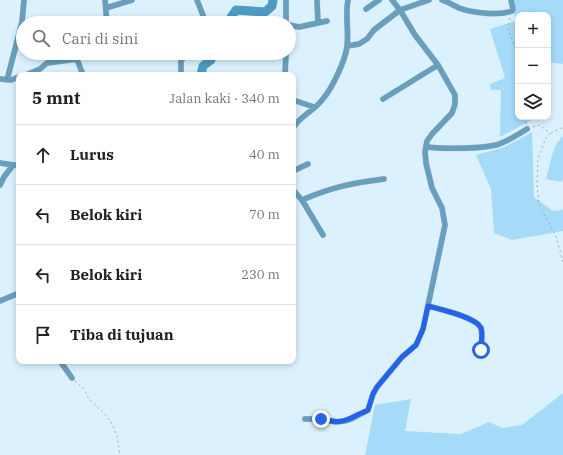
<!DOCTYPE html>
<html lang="id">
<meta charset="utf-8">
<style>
:root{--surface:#fff;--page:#f6f6f6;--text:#222;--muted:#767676;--line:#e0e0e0}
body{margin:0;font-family:"IBM Plex Serif",serif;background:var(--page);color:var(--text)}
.controls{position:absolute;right:12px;top:12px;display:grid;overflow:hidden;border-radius:8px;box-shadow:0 2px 6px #0003}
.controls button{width:36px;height:36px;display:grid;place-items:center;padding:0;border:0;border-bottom:1px solid var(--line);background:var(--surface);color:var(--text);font:20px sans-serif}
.stop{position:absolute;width:12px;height:12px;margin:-9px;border:3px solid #2563eb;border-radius:50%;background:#fff}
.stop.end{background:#2563eb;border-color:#fff;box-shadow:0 1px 4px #0008}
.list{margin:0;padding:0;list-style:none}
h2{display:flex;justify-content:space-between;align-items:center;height:52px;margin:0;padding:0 16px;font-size:17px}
h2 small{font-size:13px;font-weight:400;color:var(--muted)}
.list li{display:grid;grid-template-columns:26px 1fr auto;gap:12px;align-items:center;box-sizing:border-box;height:60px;padding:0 16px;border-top:1px solid var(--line)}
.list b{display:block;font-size:15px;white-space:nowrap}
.list em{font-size:13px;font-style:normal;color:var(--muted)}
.icon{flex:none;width:22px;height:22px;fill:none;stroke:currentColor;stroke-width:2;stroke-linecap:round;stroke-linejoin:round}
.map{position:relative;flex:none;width:563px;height:455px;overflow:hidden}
.search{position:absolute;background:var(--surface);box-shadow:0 2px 6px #0003;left:16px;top:16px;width:280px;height:44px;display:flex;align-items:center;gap:10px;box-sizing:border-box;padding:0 14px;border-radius:22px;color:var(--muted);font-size:15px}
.panel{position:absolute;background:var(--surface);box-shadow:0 2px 6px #0003;left:16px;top:72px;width:280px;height:292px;border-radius:8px}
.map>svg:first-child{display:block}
.green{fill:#a5daf9}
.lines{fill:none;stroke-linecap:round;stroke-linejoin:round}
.river{stroke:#4d9bc4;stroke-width:9}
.minor-casing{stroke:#bacedb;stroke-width:6}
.path{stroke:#9aadb9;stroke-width:1;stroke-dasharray:2 3;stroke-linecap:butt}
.minor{stroke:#699ebc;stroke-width:5.5}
.route{stroke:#2563eb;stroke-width:5}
</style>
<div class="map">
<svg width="563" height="455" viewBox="0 0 563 455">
<rect width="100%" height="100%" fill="#dbf1fe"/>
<path class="green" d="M511,0H563V64L548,62V15H518V117H532L533,119L500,137L501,90H491L490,84L505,78L490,29L516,21Z
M532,132L534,197L553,211L562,210L563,209V231L512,240L494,233L491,189L476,155L505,147Z
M563,136V179L561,182L546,179C550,166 552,145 563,136Z
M563,393V455H365L375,405L411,399L405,431L461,434L489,422L502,428L522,425Z"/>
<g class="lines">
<path class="river" d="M227,23L236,10L265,12L272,6L273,0
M201,75L203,66L211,60V53"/>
<defs>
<path id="minor" d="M105,0L107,23
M197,0L206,23
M317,0L318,23
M442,0C448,2 453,5 459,8C473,13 498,16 512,11L513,9L511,0
M106,8L132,0
M366,9L379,0
M286,23V0
M289,25L299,27L327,21
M347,46L359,44L367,39L374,30L400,10L429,0
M79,53L77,59L83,75
M26,75L40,69L47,63L77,59
M181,75V61L187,53
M285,75L286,53
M0,79L11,80L19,77
M7,80L22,22L24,0
M383,99L438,65
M293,100L314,107
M293,128C300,116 314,111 322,100C332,89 345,61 347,47C349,31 345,16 348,0
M426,147C444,149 478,149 496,145C507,142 517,135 527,129
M0,163L13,165
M293,171L308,164
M0,185L4,177L13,165H19
M293,190L302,200L323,235
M302,200C332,187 352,183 384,179
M0,301L19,293
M428,306C439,309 476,317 481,328C483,334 481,344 481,350
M60,361L72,378
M305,419H321L336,422L344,421L351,419L368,410L373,394L377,387L402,357L416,345L423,329L445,225L442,208L432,188L426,163L425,152L427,141L432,134L452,113L455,104V95L438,65L415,35L400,10L392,0"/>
</defs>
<use href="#minor" class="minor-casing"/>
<path class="path" d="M510,18C505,33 514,38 516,51C518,56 517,62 518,67
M526,117V124
M533,127L539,125L550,133L545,140L538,159L537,185L539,204L556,236L563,262
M551,133L563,127
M75,381L84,389L89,399L105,414L112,424L117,436L120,455"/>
<use href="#minor" class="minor"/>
</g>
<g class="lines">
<path class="route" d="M321,419C339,423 342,423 359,414C362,413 365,412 368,410L373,394L377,387L402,357L416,345L423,329L428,306C439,309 476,317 481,328C483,334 481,344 481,350"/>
</g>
</svg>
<div class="controls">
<button>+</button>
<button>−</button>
<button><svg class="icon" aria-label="layers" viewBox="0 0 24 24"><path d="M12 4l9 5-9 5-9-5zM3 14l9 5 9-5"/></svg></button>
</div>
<div class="stop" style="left:481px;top:350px"></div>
<div class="stop end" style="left:321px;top:419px"></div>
<div class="search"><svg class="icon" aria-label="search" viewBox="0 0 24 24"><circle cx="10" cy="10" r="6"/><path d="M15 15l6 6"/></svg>Cari di sini</div>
<section class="panel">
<h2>5 mnt<small>Jalan kaki · 340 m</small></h2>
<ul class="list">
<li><svg class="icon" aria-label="ahead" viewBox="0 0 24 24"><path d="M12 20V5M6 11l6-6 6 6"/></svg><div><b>Lurus</b></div><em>40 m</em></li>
<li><svg class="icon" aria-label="left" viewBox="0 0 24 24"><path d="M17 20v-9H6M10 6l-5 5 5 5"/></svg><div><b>Belok kiri</b></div><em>70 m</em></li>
<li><svg class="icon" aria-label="left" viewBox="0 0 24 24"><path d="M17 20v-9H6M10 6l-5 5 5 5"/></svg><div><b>Belok kiri</b></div><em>230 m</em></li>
<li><svg class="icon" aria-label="arrive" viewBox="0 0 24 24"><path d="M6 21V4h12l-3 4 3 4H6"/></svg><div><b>Tiba di tujuan</b></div></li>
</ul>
</section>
</div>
